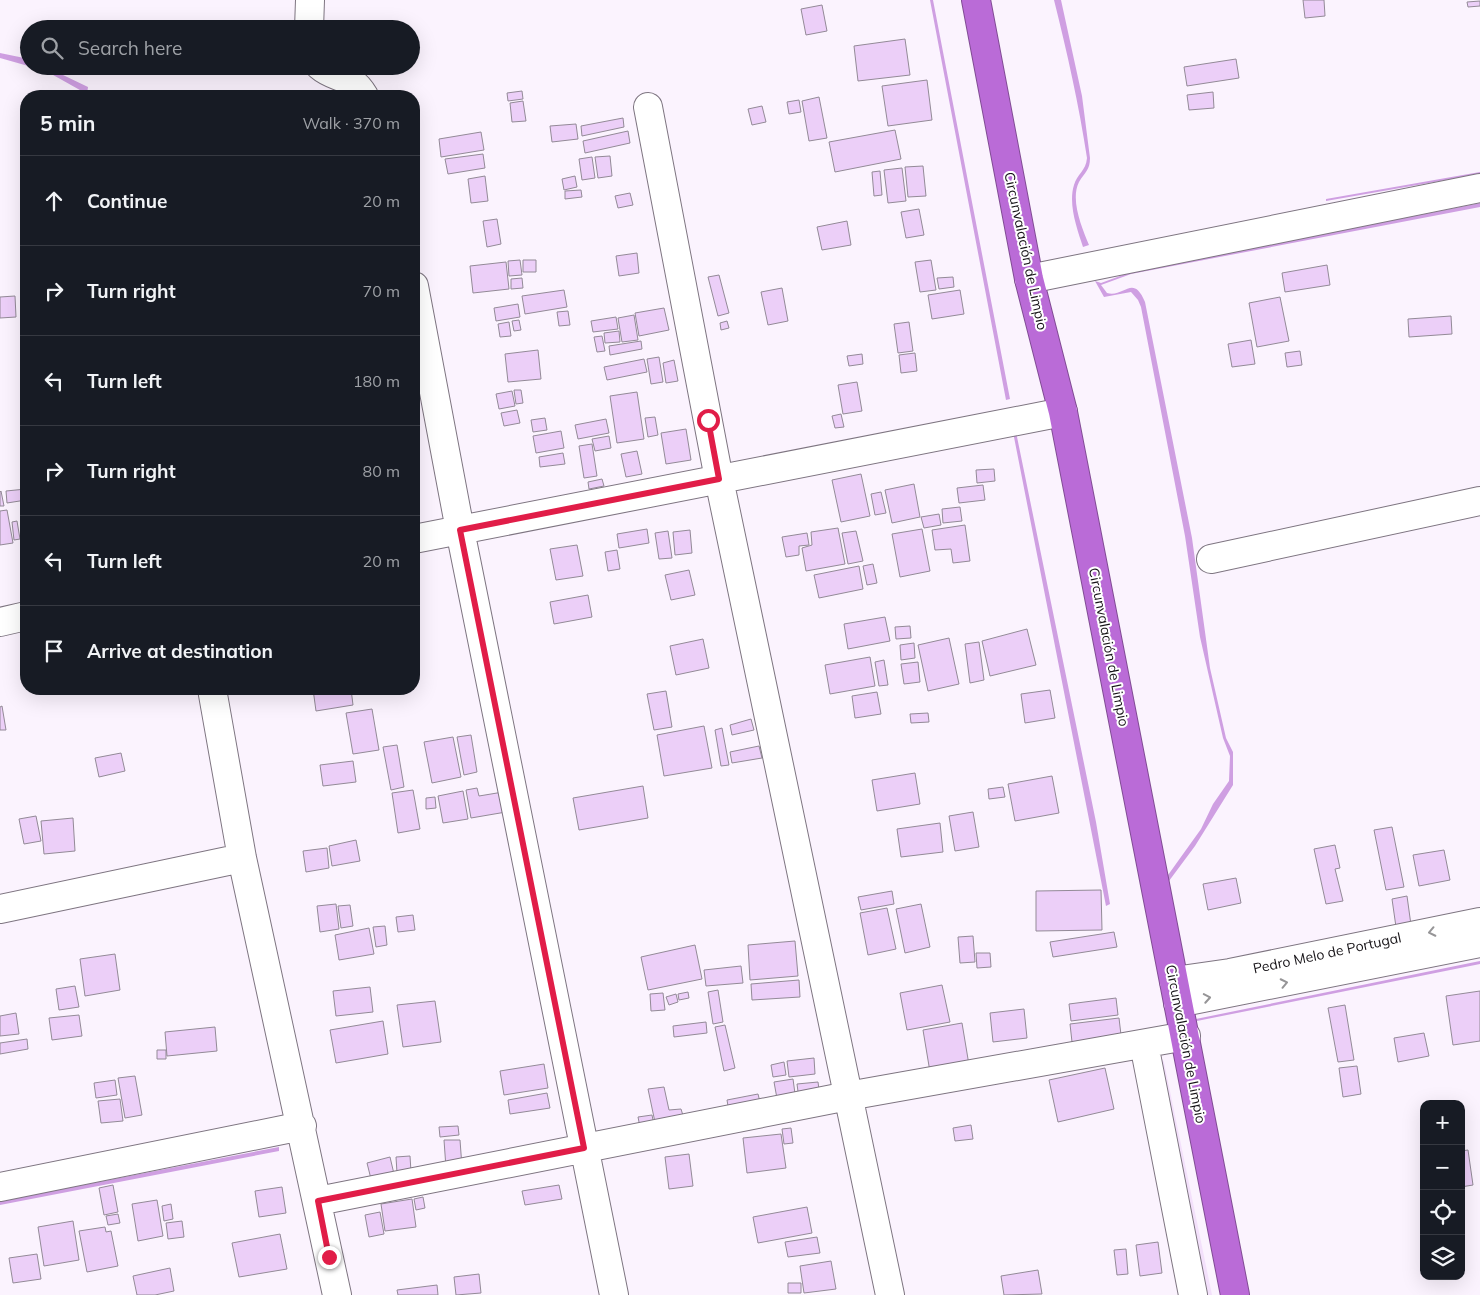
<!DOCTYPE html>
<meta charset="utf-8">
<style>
:root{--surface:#171b24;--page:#20242c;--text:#f1f3f6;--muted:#9ea1a6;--line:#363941}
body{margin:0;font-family:Mulish,sans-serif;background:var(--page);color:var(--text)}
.controls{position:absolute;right:15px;bottom:15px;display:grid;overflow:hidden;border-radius:10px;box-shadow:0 5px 20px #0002}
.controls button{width:45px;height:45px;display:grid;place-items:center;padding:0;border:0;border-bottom:1px solid var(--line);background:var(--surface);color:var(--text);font:25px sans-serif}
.stop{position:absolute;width:15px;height:15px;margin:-11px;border:4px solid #e11d48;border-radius:50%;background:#fff}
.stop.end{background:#e11d48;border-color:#fff;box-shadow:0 1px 5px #0008}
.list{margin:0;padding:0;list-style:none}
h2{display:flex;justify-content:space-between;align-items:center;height:65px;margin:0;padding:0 20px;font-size:21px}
h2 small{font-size:16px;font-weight:400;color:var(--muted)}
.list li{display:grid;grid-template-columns:32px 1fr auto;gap:15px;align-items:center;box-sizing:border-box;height:90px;padding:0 20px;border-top:1px solid var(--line)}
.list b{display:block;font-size:19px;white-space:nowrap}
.list em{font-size:16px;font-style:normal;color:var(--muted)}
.icon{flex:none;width:28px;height:28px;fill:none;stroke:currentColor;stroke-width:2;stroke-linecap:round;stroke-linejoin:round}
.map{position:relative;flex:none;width:1480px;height:1295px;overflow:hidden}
.search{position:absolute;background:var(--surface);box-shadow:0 5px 20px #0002;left:20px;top:20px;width:400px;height:55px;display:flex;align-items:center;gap:12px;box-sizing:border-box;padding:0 18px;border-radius:28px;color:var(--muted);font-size:19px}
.panel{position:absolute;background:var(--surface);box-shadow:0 5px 20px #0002;left:20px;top:90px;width:400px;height:605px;border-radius:20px}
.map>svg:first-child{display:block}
.green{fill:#f3e0fb}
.water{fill:#cf9fe2}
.building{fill:#eccff8;stroke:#938a97}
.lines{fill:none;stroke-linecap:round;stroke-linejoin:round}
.minor-casing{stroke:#7e7581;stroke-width:30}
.highway-casing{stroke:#814c94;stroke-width:30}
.minor{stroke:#fff;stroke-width:28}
.highway{stroke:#ba6bd7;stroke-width:28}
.oneway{stroke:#969597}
.route{stroke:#e11d48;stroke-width:6}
.labels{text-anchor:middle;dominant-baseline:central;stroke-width:4;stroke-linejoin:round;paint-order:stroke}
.street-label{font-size:14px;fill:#161317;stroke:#fff}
</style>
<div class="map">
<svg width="1480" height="1295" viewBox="0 0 1480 1295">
<rect width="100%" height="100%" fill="#fbf3fe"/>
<path class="green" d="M1160,1056L1164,1062L1212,1295H1207Z"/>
<path class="water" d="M930,0H933L1010,399L1006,400Z
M1054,0H1061L1082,96L1090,158C1090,170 1085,172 1079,182C1070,200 1082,228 1089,245L1083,247C1077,229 1068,204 1074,185C1077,174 1086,171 1087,158C1079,105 1067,52 1054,0Z
M0,53L29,59V66H55L63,75L88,87L87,94L46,71L0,58Z
M1480,172V174L1326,201V199Z
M1480,203V207L1131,274L1101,285L1107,293C1124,298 1133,273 1145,302L1192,538L1210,668L1226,738L1233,752V785L1195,846L1166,885L1163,882L1201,829L1213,804L1229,781L1230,756L1223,738L1200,637L1185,536L1141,307L1138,300L1131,292L1104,297L1095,281L1101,283L1131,272Z
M1013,432H1016L1096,822L1110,904L1106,906Z
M1480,961V964L1192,1022L1191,1020Z
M279,1147V1151L0,1205V1201Z"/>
<path class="building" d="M1303,0H1324L1325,16L1305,18Z
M1480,1V6L1468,7L1467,2Z
M822,5L827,31L806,35L801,9Z
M905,39L910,75L858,81L854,46Z
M1236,59L1239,78L1187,86L1184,67Z
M927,80L932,120L888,126L882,86Z
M522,91L523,99L508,101L507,93Z
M1213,92L1214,108L1189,110L1187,95Z
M819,97L827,138L809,141L802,101Z
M799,100L801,112L789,114L787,102Z
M523,101L526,121L512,122L510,103Z
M762,106L766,122L752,125L748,109Z
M623,118L624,127L582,136L581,126Z
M576,124L578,139L552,142L550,126Z
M895,130L901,159L835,172L829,142Z
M628,131L630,143L585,153L583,141Z
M481,132L484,150L441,157L439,139Z
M483,154L485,168L448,174L445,159Z
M610,156L612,176L598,178L595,157Z
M592,157L595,178L582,180L579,159Z
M923,166L926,196L908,197L905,167Z
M902,168L906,201L888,203L884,170Z
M880,171L882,195L874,196L872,172Z
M485,176L488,201L471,203L468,179Z
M575,176L577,187L564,190L562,179Z
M581,190L582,197L565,199V191Z
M630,193L633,205L618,208L615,196Z
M919,209L924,235L906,238L901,212Z
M497,219L501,244L487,247L483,221Z
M847,221L851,245L822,250L817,227Z
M637,253L639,273L619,276L616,256Z
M520,260L522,275L509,276L508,261Z
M523,260H536V272H523Z
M931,260L936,290L920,292L915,262Z
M506,262L509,289L473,293L470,266Z
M1327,265L1330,285L1285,292L1282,273Z
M719,275L729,313L718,316L708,277Z
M953,277L954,287L939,289L937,278Z
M522,278L523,288L511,289V279Z
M782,288L788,321L768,325L761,292Z
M564,290L567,307L525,314L522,296Z
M960,290L964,314L932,319L928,295Z
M15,296L16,317L0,318V297Z
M1280,297L1289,341L1257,347L1249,303Z
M518,304L520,317L496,321L494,308Z
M664,308L669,330L639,336L635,313Z
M568,311L570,325L559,326L557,312Z
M634,315L638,340L622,342L618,318Z
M1451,316L1452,334L1409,337L1408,319Z
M616,317L618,329L593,332L591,321Z
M519,320L521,330L514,331L512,321Z
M727,321L729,328L721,330L720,323Z
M509,322L511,336L500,337L498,324Z
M909,322L913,351L898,353L894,324Z
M619,331L620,342L605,343L604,333Z
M602,336L605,351L597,352L594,337Z
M1251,340L1255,364L1232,367L1228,344Z
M641,341L642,349L610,355L609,346Z
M538,350L541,379L508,382L505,354Z
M1300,351L1302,365L1287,367L1285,353Z
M915,353L917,371L901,373L899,355Z
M862,354L863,364L849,366L847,356Z
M659,357L663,382L651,384L647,359Z
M644,359L647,372L607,380L604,367Z
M674,360L678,381L666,383L663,363Z
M857,382L862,411L843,414L838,385Z
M514,390H521L523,403L516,404Z
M512,391L515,406L499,409L496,394Z
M637,392L644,439L617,443L610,396Z
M517,410L520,423L504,426L501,413Z
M841,414L844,427L835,428L832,416Z
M655,417L658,435L648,437L645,418Z
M545,418L547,430L533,432L531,420Z
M606,419L609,433L578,439L575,425Z
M686,429L691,460L666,464L661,433Z
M561,431L564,448L536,453L533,436Z
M609,436L611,448L595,451L592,439Z
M592,444L597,476L584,478L579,446Z
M637,451L642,474L626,477L621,454Z
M563,453L565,464L540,467L539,457Z
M994,469L995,481L977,483L976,470Z
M861,474L870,516L841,522L832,480Z
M602,479L604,486L589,489L588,482Z
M914,484L920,517L892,523L885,490Z
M983,485L985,500L959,503L957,488Z
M26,489V500L7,503L6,491Z
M1,491L4,506H0V492Z
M881,492L886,513L875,515L871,494Z
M960,507L962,521L943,523L942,509Z
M7,510L13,543L0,545V511Z
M939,514L941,525L924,528L921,517Z
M17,521L20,539L14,540L12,522Z
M965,525L970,561L953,563L951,549L935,550L932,530Z
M838,528L845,564L806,571L802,548L812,545L811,532Z
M647,529L649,543L619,548L617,534Z
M922,529L930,571L900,577L892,534Z
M690,530L692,553L675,555L673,532Z
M668,531L672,558L659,559L655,533Z
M856,531L863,561L848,564L842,533Z
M807,533L809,545L799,546V555L786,557L782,537Z
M577,545L583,576L556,580L550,549Z
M617,550L620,569L608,571L605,552Z
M873,564L877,583L867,585L863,566Z
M859,566L863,589L819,598L814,575Z
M689,570L695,595L671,600L665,575Z
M588,595L592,617L554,624L550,602Z
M885,617L890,641L848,649L844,624Z
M910,626L911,638L896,639L895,627Z
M1027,629L1036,665L990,676L982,641Z
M949,638L959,684L928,691L918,645Z
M703,639L709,668L676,675L670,646Z
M979,642L984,680L970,683L965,644Z
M914,643L915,658L901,660L900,645Z
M870,657L875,686L830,694L825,665Z
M884,660L888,685L879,686L875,662Z
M918,662L920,682L904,684L901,664Z
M313,689H351L353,705L316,711Z
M1050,690L1055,718L1025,723L1021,694Z
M666,691L672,727L654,730L647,694Z
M877,692L881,714L855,718L852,696Z
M2,706L6,730H0V707Z
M372,709L379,750L353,754L346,713Z
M928,713L929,722L911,723L910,714Z
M751,719L754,730L732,735L730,725Z
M704,726L712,768L664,776L657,735Z
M722,728L729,765L721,766L715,730Z
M471,735L477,772L464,775L457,737Z
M453,737L461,777L432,783L424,742Z
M397,745L404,787L391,790L383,747Z
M759,746L762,758L732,763L730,752Z
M121,753L125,771L99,777L95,758Z
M353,761L356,782L323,786L320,765Z
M915,773L920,804L877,811L872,780Z
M1052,776L1059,813L1015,821L1008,784Z
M643,786L648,818L579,830L573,798Z
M1003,787L1005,797L989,799L988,789Z
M477,788L479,796L503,792L506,812L471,818L466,790Z
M413,790L420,829L398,833L392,793Z
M463,791L468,819L443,823L438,796Z
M435,797L436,808L426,809V798Z
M973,812L979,847L955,851L949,816Z
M36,816L41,841L24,844L19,819Z
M73,818L75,851L44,854L41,821Z
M940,823L943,852L901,857L897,829Z
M1392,827L1404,887L1386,890L1374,830Z
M356,840L360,861L332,866L329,846Z
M1335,845L1340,868L1335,869L1343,901L1326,904L1314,849Z
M327,848L329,868L306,872L303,851Z
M1444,850L1450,880L1419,886L1413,855Z
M1236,878L1241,903L1208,910L1203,884Z
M1101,890L1102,930L1036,931V891Z
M892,891L894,904L861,910L858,897Z
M1407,896L1411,925L1396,927L1392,899Z
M336,904L339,929L320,932L317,906Z
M921,904L930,947L905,953L896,909Z
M350,905L353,926L341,928L338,906Z
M887,908L896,949L868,955L860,913Z
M413,915L415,930L398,932L396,917Z
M385,926L387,945L376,947L373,927Z
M369,928L374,954L339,960L335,935Z
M1114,932L1117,947L1053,957L1050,942Z
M973,936L975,962L960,963L958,937Z
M795,941L798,976L750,980L748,945Z
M695,945L702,979L648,990L641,957Z
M976,953H990L991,967L977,968Z
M115,954L120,990L85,996L80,959Z
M741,966L743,983L706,986L704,970Z
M799,980L800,997L752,1000L751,984Z
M942,985L950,1022L907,1030L900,993Z
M75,986L79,1007L59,1010L56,989Z
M370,987L373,1012L336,1016L333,991Z
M718,990L723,1022L713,1024L708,992Z
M1480,991V1041L1453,1045L1446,996Z
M688,992L689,998L679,1000L678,994Z
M663,993L665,1010L651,1011L650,994Z
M676,994L678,1002L669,1005L666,997Z
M1116,998L1118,1015L1071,1021L1069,1004Z
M435,1001L441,1042L403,1047L397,1005Z
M1345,1005L1354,1060L1338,1062L1328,1008Z
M1024,1009L1027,1038L993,1042L990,1013Z
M16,1013L19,1034L0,1036V1016Z
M79,1015L82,1036L52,1040L49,1018Z
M1119,1018L1121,1035L1072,1042L1070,1024Z
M383,1021L388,1054L336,1063L330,1030Z
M706,1022L707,1033L674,1037L673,1026Z
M962,1023L969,1065L930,1072L923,1030Z
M725,1025L735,1068L724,1071L715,1027Z
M215,1027L217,1051L167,1056L165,1032Z
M1424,1033L1429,1056L1398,1062L1394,1038Z
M27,1039L28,1049L0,1054V1043Z
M157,1050H166V1059H157Z
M814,1058L815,1074L789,1077L787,1061Z
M784,1062L786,1075L773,1077L771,1065Z
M544,1064L548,1088L504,1095L500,1071Z
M1357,1066L1361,1094L1343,1097L1339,1068Z
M1105,1068L1114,1109L1058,1122L1049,1080Z
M135,1076L142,1115L125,1118L118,1078Z
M793,1079L796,1101L778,1104L774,1082Z
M115,1080L117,1095L96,1098L94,1083Z
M818,1082L820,1097L799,1099L797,1084Z
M664,1087L669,1110L681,1109L685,1122L656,1127L648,1089Z
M547,1093L550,1108L510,1114L508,1100Z
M758,1094L761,1106L729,1112L727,1100Z
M120,1099L123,1121L101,1123L98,1101Z
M652,1115L655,1130L641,1132L638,1117Z
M971,1125L973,1139L955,1141L953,1128Z
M458,1126L459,1135L440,1137L439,1127Z
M791,1128L793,1143L784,1144L782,1129Z
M781,1134L786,1168L747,1173L743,1138Z
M444,1140H460L462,1167L446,1168Z
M1468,1150L1473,1185L1461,1187V1151Z
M689,1154L693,1186L669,1189L665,1157Z
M410,1156L411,1172L397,1173L396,1157Z
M390,1157L394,1174L371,1179L367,1163Z
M113,1185L118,1212L104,1215L99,1188Z
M559,1185L562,1199L525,1205L522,1191Z
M282,1187L286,1213L259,1217L255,1191Z
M423,1197L425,1208L416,1210L414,1199Z
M412,1199L416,1227L385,1231L381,1204Z
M157,1200L163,1236L138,1241L132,1204Z
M171,1204L173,1219L164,1221L162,1206Z
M807,1207L812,1233L758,1243L753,1217Z
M380,1212L384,1234L369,1237L365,1215Z
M118,1214L120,1223L108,1225L106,1216Z
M73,1221L79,1260L44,1266L38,1227Z
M182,1221L184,1237L168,1239L166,1223Z
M105,1227L106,1232L111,1231L118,1266L87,1272L79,1231Z
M280,1234L287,1269L239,1277L232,1243Z
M817,1237L820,1253L788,1257L785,1242Z
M1158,1242L1162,1273L1140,1276L1136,1245Z
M1126,1249L1128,1274L1117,1275L1114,1250Z
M37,1254L41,1279L13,1283L9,1258Z
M831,1261L836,1289L804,1293L800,1266Z
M170,1268L174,1291L155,1295H137L133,1276Z
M1038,1270L1042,1294L1004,1295L1001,1276Z
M479,1274L481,1293L456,1295L454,1277Z
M788,1283H801V1293H788Z
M437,1285L438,1295H398L397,1290Z"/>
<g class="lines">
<defs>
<path id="minor" d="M309,29L310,0
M320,66C336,80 351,73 364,96
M648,107L719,479L890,1295
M1029,279L1480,188
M414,286L460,530L614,1295
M414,539L1063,412
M1211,559L1480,501
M0,622L26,616
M212,689L242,858L337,1295
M0,909L242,858
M1174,981L1230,973L1480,922
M1178,1003L1480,943
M1144,1044L1193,1295
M0,1187L302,1126
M318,1201L848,1096L1186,1036"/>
<path id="highway" d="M976,0L1029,279L1063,412L1235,1295"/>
</defs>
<use href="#minor" class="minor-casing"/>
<use href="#highway" class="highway-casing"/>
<use href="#minor" class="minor"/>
<use href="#highway" class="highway"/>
</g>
<defs><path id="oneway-chevron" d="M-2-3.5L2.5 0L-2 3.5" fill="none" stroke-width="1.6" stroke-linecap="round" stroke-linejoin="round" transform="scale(1.25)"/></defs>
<g class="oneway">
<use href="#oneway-chevron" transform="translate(1432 932) rotate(168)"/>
<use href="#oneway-chevron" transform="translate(1284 983) rotate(-12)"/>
<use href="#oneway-chevron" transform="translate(1207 998) rotate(-10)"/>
</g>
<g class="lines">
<path class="route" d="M329,1257L318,1201L584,1148L460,530L719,479L708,420"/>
</g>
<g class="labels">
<g class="street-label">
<text transform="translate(1026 251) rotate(78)">Circunvalación de Limpio</text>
<text transform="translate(1109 647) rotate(79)">Circunvalación de Limpio</text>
<text transform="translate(1327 953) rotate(-12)">Pedro Melo de Portugal</text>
<text transform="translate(1186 1044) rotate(79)">Circunvalación de Limpio</text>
</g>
</g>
</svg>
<div class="controls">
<button>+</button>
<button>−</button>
<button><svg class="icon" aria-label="locate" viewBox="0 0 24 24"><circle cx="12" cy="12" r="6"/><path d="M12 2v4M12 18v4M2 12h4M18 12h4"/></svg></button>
<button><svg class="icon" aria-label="layers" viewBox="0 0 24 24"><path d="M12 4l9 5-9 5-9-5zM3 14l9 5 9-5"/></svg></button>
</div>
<div class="stop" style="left:708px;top:420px"></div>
<div class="stop end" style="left:329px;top:1257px"></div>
<div class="search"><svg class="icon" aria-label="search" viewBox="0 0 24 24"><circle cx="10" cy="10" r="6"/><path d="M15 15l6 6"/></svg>Search here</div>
<section class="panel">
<h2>5 min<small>Walk · 370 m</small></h2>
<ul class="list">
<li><svg class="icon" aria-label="ahead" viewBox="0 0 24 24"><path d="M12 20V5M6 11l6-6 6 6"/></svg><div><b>Continue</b></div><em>20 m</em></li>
<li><svg class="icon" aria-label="right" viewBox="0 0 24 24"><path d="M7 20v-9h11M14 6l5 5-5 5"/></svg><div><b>Turn right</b></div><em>70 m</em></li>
<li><svg class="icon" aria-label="left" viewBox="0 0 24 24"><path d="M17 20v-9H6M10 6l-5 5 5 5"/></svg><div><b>Turn left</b></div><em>180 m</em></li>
<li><svg class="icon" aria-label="right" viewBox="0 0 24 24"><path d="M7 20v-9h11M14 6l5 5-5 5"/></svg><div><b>Turn right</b></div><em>80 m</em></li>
<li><svg class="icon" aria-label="left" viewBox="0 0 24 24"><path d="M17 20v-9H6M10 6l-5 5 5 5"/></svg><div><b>Turn left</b></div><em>20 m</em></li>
<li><svg class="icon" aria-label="arrive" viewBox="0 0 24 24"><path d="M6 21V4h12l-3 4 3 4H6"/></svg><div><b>Arrive at destination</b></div></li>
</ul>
</section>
</div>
